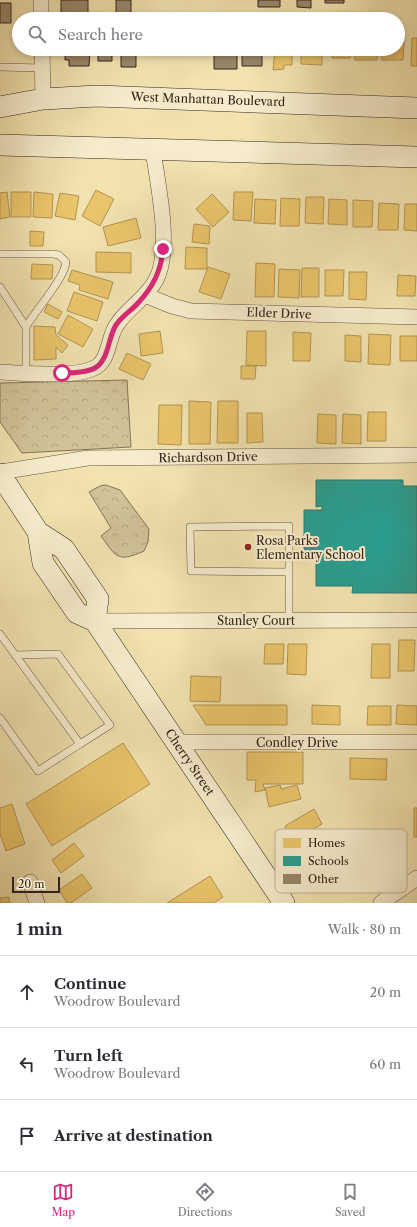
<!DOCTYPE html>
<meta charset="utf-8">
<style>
:root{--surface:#fff;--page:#f2f2f3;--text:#2b2b33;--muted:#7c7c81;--line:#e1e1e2;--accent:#db2777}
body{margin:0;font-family:"Libre Caslon Text",serif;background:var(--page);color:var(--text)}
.scale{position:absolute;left:12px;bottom:10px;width:48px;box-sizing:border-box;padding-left:4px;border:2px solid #35251c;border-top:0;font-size:11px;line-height:14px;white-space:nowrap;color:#35251c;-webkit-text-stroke:3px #f6eccc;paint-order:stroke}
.stop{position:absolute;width:12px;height:12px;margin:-9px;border:3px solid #db2777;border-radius:50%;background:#fff}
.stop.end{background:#db2777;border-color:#fff;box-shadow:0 1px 4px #0008}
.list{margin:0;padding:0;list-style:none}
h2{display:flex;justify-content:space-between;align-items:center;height:52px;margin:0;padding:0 16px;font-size:17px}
h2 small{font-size:13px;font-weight:400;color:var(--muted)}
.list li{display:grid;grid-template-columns:26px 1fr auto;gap:12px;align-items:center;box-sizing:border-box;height:72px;padding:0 16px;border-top:1px solid var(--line)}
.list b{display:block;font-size:15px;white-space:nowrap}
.list p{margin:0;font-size:13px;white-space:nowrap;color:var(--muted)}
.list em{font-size:13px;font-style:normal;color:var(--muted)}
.icon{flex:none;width:22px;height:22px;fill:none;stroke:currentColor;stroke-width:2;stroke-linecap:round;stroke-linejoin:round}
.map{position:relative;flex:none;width:417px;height:903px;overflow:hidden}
.search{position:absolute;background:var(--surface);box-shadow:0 2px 6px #0003;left:12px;right:12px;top:12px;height:44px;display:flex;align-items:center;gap:10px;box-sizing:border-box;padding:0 14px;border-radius:22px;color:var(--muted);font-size:15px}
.sheet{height:268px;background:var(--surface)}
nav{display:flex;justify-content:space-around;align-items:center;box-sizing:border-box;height:56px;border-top:1px solid var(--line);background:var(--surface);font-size:11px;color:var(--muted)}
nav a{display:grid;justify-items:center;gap:2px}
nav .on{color:var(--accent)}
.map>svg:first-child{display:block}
.park{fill:url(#park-crowns);stroke:#83745a}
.homes{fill:#e9c46a;stroke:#b39453}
.schools{fill:#2a9d8f;stroke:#2d796c}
.building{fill:#978769;stroke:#35251c}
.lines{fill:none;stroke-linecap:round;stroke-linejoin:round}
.service-casing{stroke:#645441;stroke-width:8}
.minor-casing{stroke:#645441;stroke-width:16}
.secondary-casing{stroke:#35251c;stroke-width:22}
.service{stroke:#f6eccc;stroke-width:7}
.minor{stroke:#f6eccc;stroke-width:15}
.secondary{stroke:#f6eccc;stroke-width:21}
.route{stroke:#db2777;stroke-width:5}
.poi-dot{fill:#8f2418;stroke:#f6eccc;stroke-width:1.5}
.labels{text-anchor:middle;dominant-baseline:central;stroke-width:4;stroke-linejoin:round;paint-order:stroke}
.street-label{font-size:12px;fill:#35251c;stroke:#f6eccc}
.poi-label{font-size:12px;fill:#35251c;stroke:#f6eccc;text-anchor:start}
.key{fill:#f6eccc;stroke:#bcb097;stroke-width:1}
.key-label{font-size:11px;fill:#35251c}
</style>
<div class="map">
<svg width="417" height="903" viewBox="0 0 417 903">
<defs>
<pattern id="park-crowns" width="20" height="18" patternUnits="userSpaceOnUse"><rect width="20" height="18" fill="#d1c297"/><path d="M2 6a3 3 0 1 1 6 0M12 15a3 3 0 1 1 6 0" fill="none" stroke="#b4a782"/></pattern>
</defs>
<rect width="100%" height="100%" fill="#f1e2b0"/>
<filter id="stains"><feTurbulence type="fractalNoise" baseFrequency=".005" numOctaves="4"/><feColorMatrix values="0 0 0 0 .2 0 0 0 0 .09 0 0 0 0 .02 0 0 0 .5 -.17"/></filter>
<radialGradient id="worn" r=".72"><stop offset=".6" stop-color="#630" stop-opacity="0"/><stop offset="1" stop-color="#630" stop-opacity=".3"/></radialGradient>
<path class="park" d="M127,380L131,447L22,453L0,422V383Z
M106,485L120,490L149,529L148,542L144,551C118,563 116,557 101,536L111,528L89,492L100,486Z"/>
<path class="homes" d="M412,38H417V66H411Z
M398,42H404L403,60H382V49H398Z
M275,49H292V65H284V69L273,70Z
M301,49H322V65L301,64Z
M332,49H351L350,58H332Z
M355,49H377V60H355Z
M96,190L114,199L100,226L82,216Z
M7,192L10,217L0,219V193Z
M11,192H31V217H11Z
M34,192L53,194L52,218L33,217Z
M234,192H253L251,221L233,220Z
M60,193L79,196L75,220L55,216Z
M212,194L229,212L213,227L196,209Z
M306,197H324L323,224L305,223Z
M281,198L300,199L299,226H280Z
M255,199L276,200L275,224L254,223Z
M329,199L347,200V225L328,224Z
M353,200L373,201L372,227H353Z
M379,203L399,204L398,230H378Z
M405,204H417V231L404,230Z
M136,218L141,238L108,246L103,227Z
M194,224L210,226L209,244L192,242Z
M30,231L44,232L43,246H30Z
M186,247L207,248V269H185Z
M96,252L131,253V273L96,272Z
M256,263L275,264L274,297H255Z
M32,264L53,265L52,279H31Z
M208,267L230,274L221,299L199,292Z
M302,268H319V297H301Z
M279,269L300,270L299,298L278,297Z
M72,270L113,282L108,299L79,290L80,285L68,281Z
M325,270H344L343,296H325Z
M349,272H367L366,300L349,299Z
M398,275L416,276L415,296H397Z
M74,292L103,302L97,321L67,311Z
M48,304L62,312L58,319L44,312Z
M68,315L93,329L83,347L58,334Z
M34,326L55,327L56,335L68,345L62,353L56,347V359L34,360Z
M160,331L163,353L141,356L139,334Z
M247,331H266V366L246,365Z
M293,332L311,333L310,361H293Z
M369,334L391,335L390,365L368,364Z
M345,335L361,336V362L345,361Z
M400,336H417V361H400Z
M127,353L151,364L143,380L119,369Z
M241,366H256L255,379H241Z
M189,401L211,402L210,444H189Z
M218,401H238V443H217Z
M159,405H182L181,445L158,444Z
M368,412H386V441H367Z
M247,413H262L263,442L247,443Z
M318,414L336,415V444L317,443Z
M343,414L361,415V444L342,443Z
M399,640H415L414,671H398Z
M265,644H284L283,664H264Z
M288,644H307L306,675L287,674Z
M372,644H390V678H371Z
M191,676L221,677L220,702L190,701Z
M193,705H287V725H206Z
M312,705L340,706V725L312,724Z
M397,705L417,706V725L396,724Z
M368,706H391V725H367Z
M123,743L150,784L52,846L26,804Z
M247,752H303V784H263L265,790L255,792L256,780H247Z
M350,758L387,759L386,780L350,779Z
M280,785L281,789L297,785L301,799L269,807L265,788Z
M12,804L25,844L6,851L0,834V808Z
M414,808H417V837H414Z
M314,809L322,824L293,841L285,826Z
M74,843L84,856L61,873L52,860Z
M82,874L92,888L71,903H67L59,890Z
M210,876L223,897L214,903H167Z
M9,897L10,903H0V898Z"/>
<path class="schools" d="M316,480H403V486H417V593H352L353,586H316V560H302V556H304V510H322V506L316,507Z"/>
<path class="building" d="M61,0H88V13H61Z
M116,0H131V13H116Z
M258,0H280V7H258Z
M297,0H311V8L297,7Z
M325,0H344V3H325Z
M0,3H11V23H0Z
M65,49H90L89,66H69V60H65Z
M98,49H115V52H112V61H98Z
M121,49H136V67H121Z
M214,49H237V69H214Z
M242,49H262V66H242Z"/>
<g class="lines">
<defs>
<path id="service" d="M0,67L42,68
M0,254H53L59,255L66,262C65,278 35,311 26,327
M0,287L26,327V373
M289,572L191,571L190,527L289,526V620
M0,634L80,744L38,771L0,718
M15,655L58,654L110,725L80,744"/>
<path id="minor" d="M41,0V19
M42,49L43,99
M145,295L172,306L191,311L417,317
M0,372C23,373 75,378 94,368C109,362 108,338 116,326C126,309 146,299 156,280C172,249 158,185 153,151
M0,472L88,458L417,455
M95,621L417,620
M177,742H417
M30,882L37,903
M381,903L417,878"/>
<path id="secondary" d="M0,107L43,99L97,96L417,108
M0,145L417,157
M0,474L38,532L64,549L98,599L95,621
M38,532L43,563L77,613L95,621L284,903"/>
</defs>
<use href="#service" class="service-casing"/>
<use href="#minor" class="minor-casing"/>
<use href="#secondary" class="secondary-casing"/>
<use href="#service" class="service"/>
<use href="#minor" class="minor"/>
<use href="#secondary" class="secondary"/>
</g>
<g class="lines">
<path class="route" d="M62,373C72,373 86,373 95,368C109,360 108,337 116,325C122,316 131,311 138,303C153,287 161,271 163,249"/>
</g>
<circle class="poi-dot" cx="248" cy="547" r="4"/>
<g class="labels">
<g class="street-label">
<text transform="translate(208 99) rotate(2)">West Manhattan Boulevard</text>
<text transform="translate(279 313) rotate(2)">Elder Drive</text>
<text transform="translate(208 457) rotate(-1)">Richardson Drive</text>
<text x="256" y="620">Stanley Court</text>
<text x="297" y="742">Condley Drive</text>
<text transform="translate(190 762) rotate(56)">Cherry Street</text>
</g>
<g class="poi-label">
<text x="256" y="540">Rosa Parks<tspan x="256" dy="14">Elementary School</tspan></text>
</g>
</g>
<rect x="275" y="829" width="132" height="64" rx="6" class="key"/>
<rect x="283" y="838" width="18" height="10" fill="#e9c46a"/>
<rect x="283" y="856" width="18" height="10" fill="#2a9d8f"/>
<rect x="283" y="874" width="18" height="10" fill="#978769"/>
<g class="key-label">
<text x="308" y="847">Homes</text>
<text x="308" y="865">Schools</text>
<text x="308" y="883">Other</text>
</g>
<rect width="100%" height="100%" filter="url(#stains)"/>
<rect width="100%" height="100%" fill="url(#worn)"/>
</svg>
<div class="scale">20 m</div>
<div class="stop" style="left:62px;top:373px"></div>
<div class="stop end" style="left:163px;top:249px"></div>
<div class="search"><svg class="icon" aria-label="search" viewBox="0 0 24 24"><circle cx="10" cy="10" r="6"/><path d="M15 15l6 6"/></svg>Search here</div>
</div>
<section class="sheet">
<h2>1 min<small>Walk · 80 m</small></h2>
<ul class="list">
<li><svg class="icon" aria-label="ahead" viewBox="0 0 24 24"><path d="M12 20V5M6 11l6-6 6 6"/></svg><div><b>Continue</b><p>Woodrow Boulevard</p></div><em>20 m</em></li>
<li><svg class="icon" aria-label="left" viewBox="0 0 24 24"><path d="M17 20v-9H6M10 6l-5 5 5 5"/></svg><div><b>Turn left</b><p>Woodrow Boulevard</p></div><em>60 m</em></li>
<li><svg class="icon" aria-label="arrive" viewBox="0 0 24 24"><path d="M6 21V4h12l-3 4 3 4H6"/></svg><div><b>Arrive at destination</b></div></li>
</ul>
</section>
<nav>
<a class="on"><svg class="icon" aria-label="map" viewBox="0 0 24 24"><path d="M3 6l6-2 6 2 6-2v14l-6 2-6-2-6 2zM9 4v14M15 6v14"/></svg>Map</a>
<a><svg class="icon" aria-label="directions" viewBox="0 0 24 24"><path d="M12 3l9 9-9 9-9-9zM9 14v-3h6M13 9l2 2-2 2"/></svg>Directions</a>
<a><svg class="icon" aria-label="saved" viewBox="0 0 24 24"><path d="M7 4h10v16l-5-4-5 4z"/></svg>Saved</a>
</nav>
